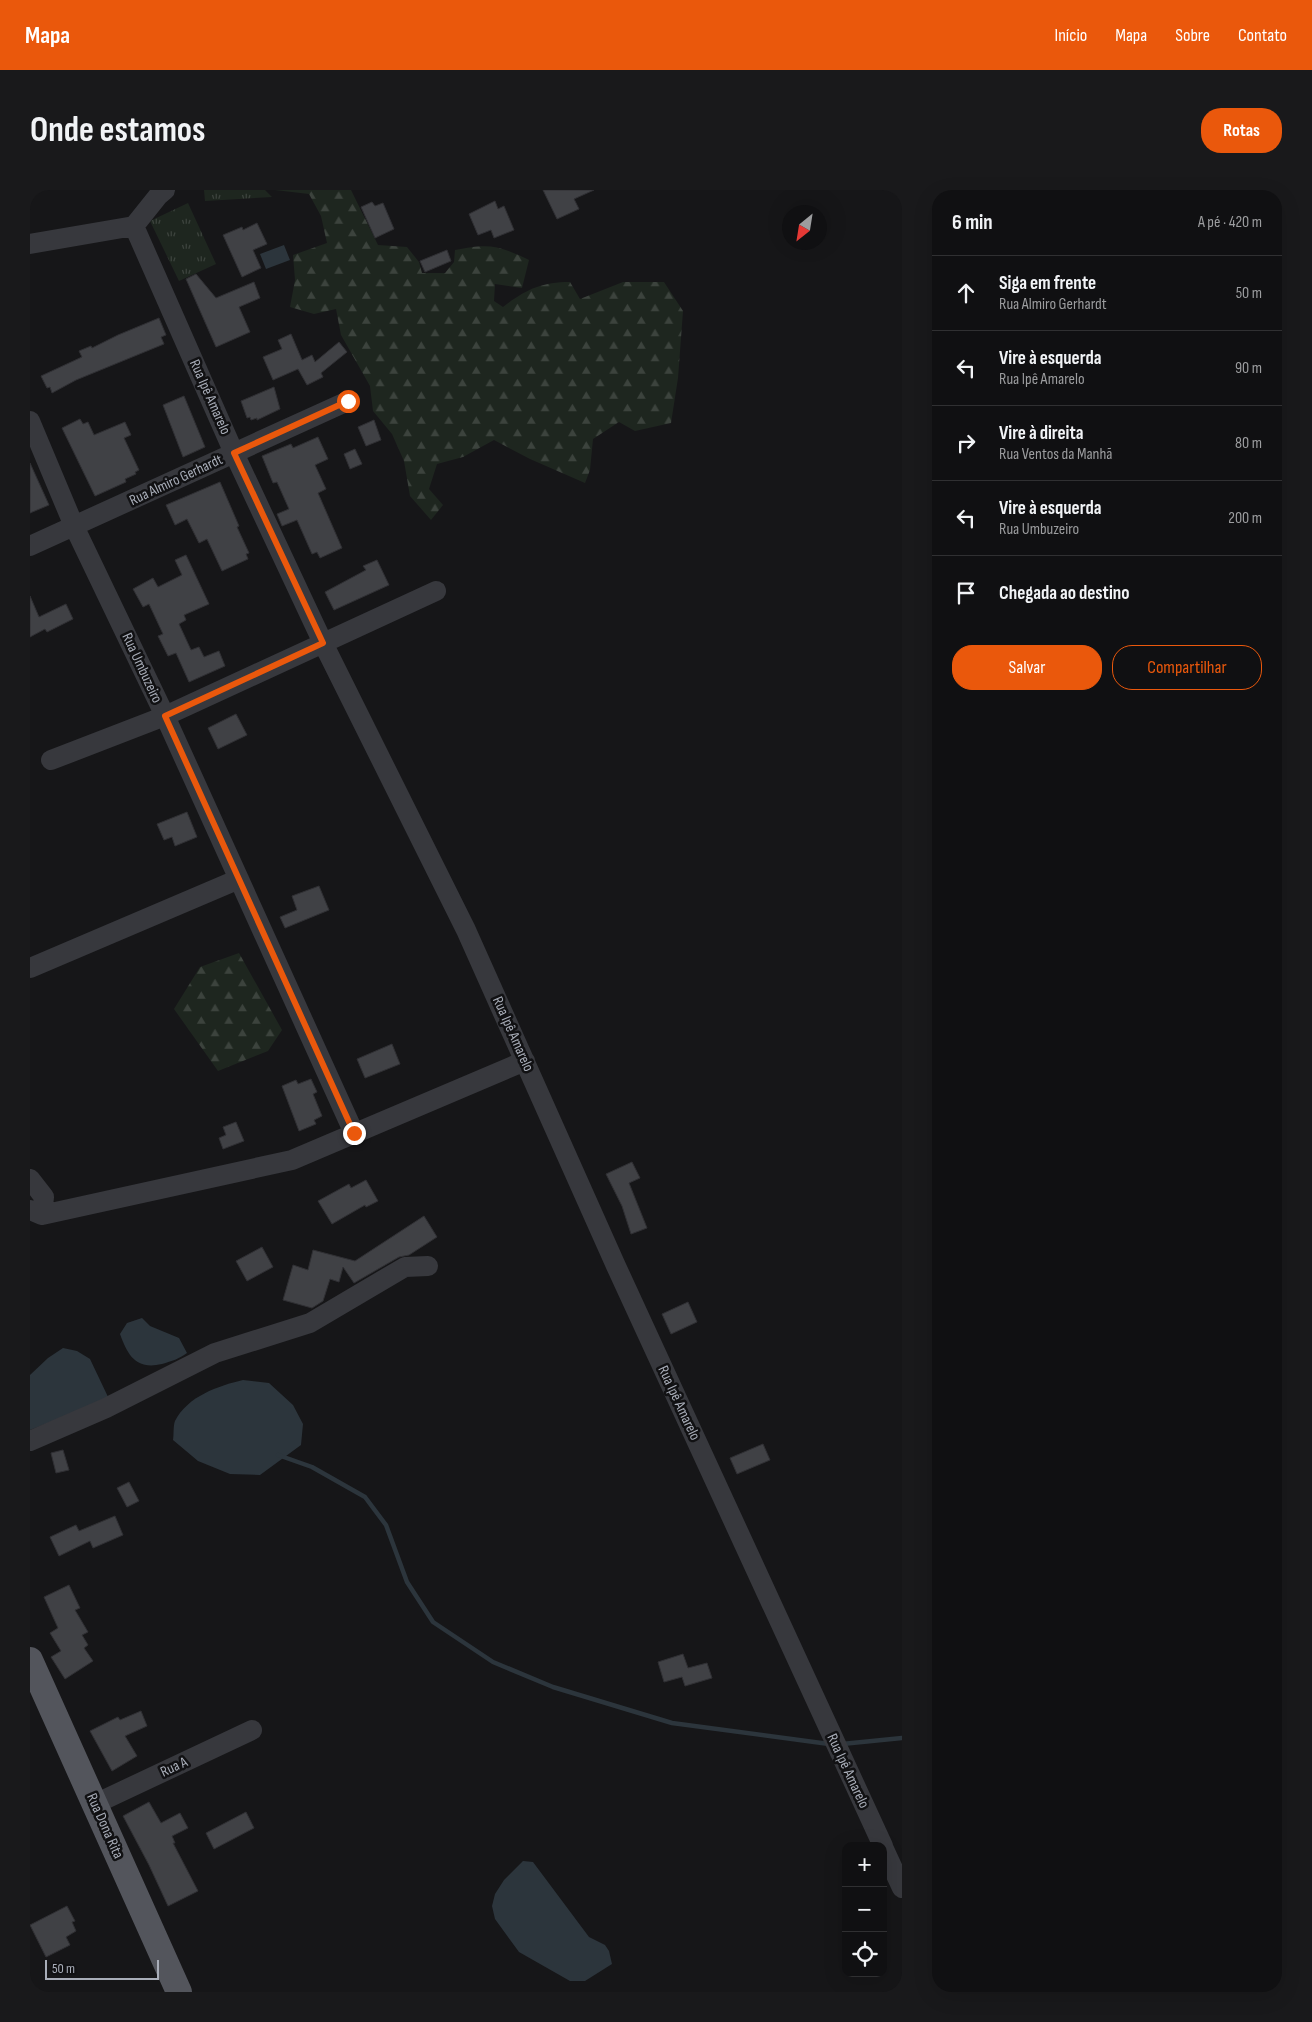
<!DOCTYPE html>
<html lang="pt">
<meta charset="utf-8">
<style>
:root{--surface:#101012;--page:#19191b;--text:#f1f3f6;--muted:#9c9d9f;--line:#303032;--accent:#ea580c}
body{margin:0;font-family:"Sofia Sans Condensed",sans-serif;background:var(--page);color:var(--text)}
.controls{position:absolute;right:15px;bottom:15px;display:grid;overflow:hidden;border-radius:10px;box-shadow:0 5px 20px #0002}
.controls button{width:45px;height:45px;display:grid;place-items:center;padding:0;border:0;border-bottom:1px solid var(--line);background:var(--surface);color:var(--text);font:25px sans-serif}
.compass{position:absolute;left:752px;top:15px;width:45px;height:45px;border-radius:50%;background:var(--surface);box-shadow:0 5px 20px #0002;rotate:210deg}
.scale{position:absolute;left:15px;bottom:12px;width:114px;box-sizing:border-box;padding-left:5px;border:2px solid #a8adb8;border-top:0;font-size:14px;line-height:18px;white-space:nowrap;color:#a8adb8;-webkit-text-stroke:4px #111113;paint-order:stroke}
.stop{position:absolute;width:15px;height:15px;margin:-11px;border:4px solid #ea580c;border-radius:50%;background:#fff}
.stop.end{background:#ea580c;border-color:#fff;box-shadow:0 1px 5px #0008}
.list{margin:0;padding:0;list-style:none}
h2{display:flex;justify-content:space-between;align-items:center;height:65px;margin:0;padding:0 20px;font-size:21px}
h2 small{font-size:16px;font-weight:400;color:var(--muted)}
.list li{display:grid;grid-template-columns:32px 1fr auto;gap:15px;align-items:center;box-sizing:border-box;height:75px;padding:0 20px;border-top:1px solid var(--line)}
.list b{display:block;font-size:19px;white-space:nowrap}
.list p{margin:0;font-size:16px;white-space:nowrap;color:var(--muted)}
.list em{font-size:16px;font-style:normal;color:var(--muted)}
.actions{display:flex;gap:10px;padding:15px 20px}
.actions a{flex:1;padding:11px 0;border:1px solid var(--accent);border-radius:20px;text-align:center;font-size:18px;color:var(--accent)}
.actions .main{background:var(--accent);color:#fff}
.icon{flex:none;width:28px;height:28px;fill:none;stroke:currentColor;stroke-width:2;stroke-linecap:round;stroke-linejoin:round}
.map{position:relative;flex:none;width:872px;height:1802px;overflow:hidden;border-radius:20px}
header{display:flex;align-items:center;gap:30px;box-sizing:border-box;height:70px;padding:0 25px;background:var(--accent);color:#fff}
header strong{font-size:24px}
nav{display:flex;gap:28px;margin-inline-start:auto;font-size:18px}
.intro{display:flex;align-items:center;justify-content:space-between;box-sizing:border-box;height:120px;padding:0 30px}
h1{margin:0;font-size:35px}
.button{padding:12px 22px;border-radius:20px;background:var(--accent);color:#fff;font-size:18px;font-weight:700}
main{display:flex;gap:30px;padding:0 30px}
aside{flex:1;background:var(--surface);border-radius:20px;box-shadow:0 5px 20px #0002}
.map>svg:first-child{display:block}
.grass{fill:url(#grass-tufts)}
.forest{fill:url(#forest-firs)}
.water{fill:#2c353c}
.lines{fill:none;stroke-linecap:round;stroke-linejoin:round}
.stream{stroke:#2c353c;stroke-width:4.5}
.building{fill:#404145;stroke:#303034}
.minor{stroke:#37383d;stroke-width:20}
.major{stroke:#53555c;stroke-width:26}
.route{stroke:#ea580c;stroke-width:6}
.labels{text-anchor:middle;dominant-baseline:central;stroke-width:5;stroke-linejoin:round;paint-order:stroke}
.street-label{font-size:15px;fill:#a8adb8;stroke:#111113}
</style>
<header>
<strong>Mapa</strong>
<nav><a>Início</a><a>Mapa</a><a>Sobre</a><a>Contato</a></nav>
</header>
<div class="intro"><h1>Onde estamos</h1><a class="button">Rotas</a></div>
<main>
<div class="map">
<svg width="872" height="1802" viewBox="0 0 872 1802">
<defs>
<pattern id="grass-tufts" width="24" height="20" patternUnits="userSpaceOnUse" patternTransform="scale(1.25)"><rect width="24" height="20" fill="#1e261f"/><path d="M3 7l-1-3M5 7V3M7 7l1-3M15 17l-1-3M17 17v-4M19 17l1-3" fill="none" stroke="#3c433d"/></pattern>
<pattern id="forest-firs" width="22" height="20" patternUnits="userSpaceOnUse" patternTransform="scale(1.25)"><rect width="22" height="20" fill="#1e261f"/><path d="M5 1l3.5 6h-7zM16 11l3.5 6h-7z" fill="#3c433d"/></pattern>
</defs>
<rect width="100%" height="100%" fill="#161618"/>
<path class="grass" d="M174,0H235L242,7L175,11Z
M158,13L186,74L149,91L120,31Z"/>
<path class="forest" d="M245,0H321L348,55L377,57L389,72L392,83H415L424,72L425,60C459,53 468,55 499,70L492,98L465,94L464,111L473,117C495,100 511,92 540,92L550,109L593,92H634L653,121L648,188L641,233L605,241L589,232L563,249L560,280L555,293L500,269L464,250L433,267L407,274L399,299L413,315L401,330L380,306L374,271L362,244L343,221L340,196L311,145L306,119L284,124L260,117L265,90L263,65L297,53L291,26L279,4Z
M209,763L252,840L238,861L188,881L144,819L170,777Z"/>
<path class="water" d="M254,55L260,70L236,79L230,64Z
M112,1128L120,1136L149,1148L157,1163C149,1169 142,1171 132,1174C106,1180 98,1166 90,1144L97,1133Z
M33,1158L47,1161L60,1169L79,1209L0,1240V1185L18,1168Z
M213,1190L239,1193L263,1215L273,1234L271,1255L230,1285L200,1284L168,1271L143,1250C144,1245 143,1236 145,1231C158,1206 188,1196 213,1190Z
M493,1671L503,1672L559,1747L575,1755L579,1761L582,1774L555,1791H540L489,1762L465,1729L462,1716L465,1704L474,1690Z"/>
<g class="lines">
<path class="stream" d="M248,1265L282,1277L335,1307L356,1335L377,1392L403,1432L463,1472L523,1497L642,1533L799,1554
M812,1554L872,1548"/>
</g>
<path class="building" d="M513,0H564L544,9L549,19L527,29Z
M465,11L468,19L474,16L484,40L464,48L461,40L448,45L439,24Z
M342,12L345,16L353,13L364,39L345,48L331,17Z
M227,33L237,54L223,60L231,78L212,87L193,45L212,37L213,40Z
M417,60L421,71L395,82L390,71Z
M166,84L186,108L224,92L230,108L209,117L220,142L186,157L156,89Z
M129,128L136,145L131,147L134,154L46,190L22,203L20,197L17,198L11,186L52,167L49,161L61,156L62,158L88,145Z
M261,144L272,170L282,165L285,172L309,152L317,162L291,183L293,187L277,195L268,179L243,190L233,167L252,159L248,150Z
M244,197L250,219L227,230V228L221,230L220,227L217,228L211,211Z
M154,206L175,257L153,267L133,215Z
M50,229L53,234L58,232L64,245L95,232L101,245L94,248L109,280L105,282L106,284L95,289L96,292L65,306L32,238Z
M344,230L351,250L336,256L328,237Z
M288,247L298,269L285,275L296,299L288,303L312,358L290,368L287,362L282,364L267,330L252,336L247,324L259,319L247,292L243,293L232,266L261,254L263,258Z
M325,259L332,274L320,279L314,264Z
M0,273L19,315L0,323Z
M190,292L209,336L207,337L219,363L216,364L218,369L192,381L177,349L169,353L157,329L145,335L136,315Z
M156,365L179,414L154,425L156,430L149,434L161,460L169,457L174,467L189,461L195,476L159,492L146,463L138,466L128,446L133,444L119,414L113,417L103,399L123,388L128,397L152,385L145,370Z
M347,370L359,395L304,420L295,402L336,380L333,376Z
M0,406L9,427L36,414L43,429L17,442L15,439L0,447Z
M206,524L217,545L188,559L178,538Z
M157,622L167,647L145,656L142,647L134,650L127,634Z
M289,696L299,720L255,738L250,727L267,720L262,706Z
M362,854L370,874L335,888L327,869Z
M281,889L287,902L283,904L292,926L284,930L286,934L269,941L252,896L266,890L268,894Z
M206,932L214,951L193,959L189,948L196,945L193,937Z
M602,972L610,988L599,993L617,1038L601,1044L592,1016L576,984Z
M336,990L348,1011L336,1017L335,1015L302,1034L288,1011L319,994L321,998Z
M394,1026L407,1047L379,1065L369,1067L324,1093L313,1077L309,1092L300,1089L293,1111L282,1118L253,1110L263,1075L278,1080L283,1060L325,1071Z
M232,1057L243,1077L217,1091L206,1071Z
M658,1112L667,1132L641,1144L632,1124Z
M733,1254L740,1270L707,1284L700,1268Z
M33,1260L39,1280L26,1283L21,1263Z
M99,1292L109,1311L97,1317L87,1298Z
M85,1326L93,1345L63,1358L60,1351L29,1366L20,1347L46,1335L49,1341Z
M39,1395L50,1418L45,1420L58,1442L52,1445L58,1455L54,1458L63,1471L35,1489L21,1467L31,1461L20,1443L28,1438L14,1407Z
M653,1464L658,1478L677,1473L682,1488L655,1496L652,1487L634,1492L628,1472Z
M111,1521L117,1536L95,1546L107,1566L82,1581L60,1541L88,1527L90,1530Z
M119,1612L131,1633L150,1623L158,1638L142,1646L145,1653H143L168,1701L138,1716L119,1675L93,1626Z
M216,1622L224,1638L184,1659L176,1643Z
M37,1716L45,1731L42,1732L46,1741L36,1747L40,1755L16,1767L0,1735Z"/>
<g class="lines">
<path class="minor" d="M104,36L204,263L293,453L436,740L586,1076L853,1656
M0,54L104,36L128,6L135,0
M0,231L44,336L135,526L324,943
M0,356L318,211
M21,570L135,526L406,401
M0,778L209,689
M0,989L14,1007L12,1025
M0,1020L12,1025L262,970L495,871
M0,1251L76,1218L185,1163L280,1133L375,1077L398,1076
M65,1614L222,1540
M853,1657L872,1698"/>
<path class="major" d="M0,1470L149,1802"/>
</g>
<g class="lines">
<path class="route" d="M318,211L204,263L293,453L135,526L324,943"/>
</g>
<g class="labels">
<g class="street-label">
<text transform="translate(180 207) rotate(66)">Rua Ipê Amarelo</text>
<text transform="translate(146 290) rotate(-25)">Rua Almiro Gerhardt</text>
<text transform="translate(112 478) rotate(65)">Rua Umbuzeiro</text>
<text transform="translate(483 844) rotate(66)">Rua Ipê Amarelo</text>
<text transform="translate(649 1213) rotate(65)">Rua Ipê Amarelo</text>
<text transform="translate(144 1577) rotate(-25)">Rua A</text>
<text transform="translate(818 1581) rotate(65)">Rua Ipê Amarelo</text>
<text transform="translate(75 1636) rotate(66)">Rua Dona Rita</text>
</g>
</g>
</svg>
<div class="controls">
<button>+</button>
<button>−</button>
<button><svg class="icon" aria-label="locate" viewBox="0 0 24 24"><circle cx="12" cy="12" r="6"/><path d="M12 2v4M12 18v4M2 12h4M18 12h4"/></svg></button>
</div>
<svg class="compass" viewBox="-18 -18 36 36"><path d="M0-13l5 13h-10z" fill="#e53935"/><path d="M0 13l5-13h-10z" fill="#9c9d9f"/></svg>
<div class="scale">50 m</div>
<div class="stop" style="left:318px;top:211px"></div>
<div class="stop end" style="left:324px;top:943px"></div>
</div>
<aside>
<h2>6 min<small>A pé · 420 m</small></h2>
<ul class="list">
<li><svg class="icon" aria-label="ahead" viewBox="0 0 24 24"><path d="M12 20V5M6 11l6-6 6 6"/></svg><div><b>Siga em frente</b><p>Rua Almiro Gerhardt</p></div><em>50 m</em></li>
<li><svg class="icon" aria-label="left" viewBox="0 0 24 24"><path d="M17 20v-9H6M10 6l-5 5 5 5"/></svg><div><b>Vire à esquerda</b><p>Rua Ipê Amarelo</p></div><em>90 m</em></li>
<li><svg class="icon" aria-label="right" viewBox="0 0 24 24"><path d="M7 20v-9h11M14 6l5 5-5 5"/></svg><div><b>Vire à direita</b><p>Rua Ventos da Manhã</p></div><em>80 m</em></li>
<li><svg class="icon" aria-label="left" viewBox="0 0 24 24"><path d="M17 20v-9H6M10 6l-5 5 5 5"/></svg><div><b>Vire à esquerda</b><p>Rua Umbuzeiro</p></div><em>200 m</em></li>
<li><svg class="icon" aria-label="arrive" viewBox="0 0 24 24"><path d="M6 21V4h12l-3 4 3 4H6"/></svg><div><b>Chegada ao destino</b></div></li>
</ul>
<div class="actions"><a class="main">Salvar</a><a>Compartilhar</a></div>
</aside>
</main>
